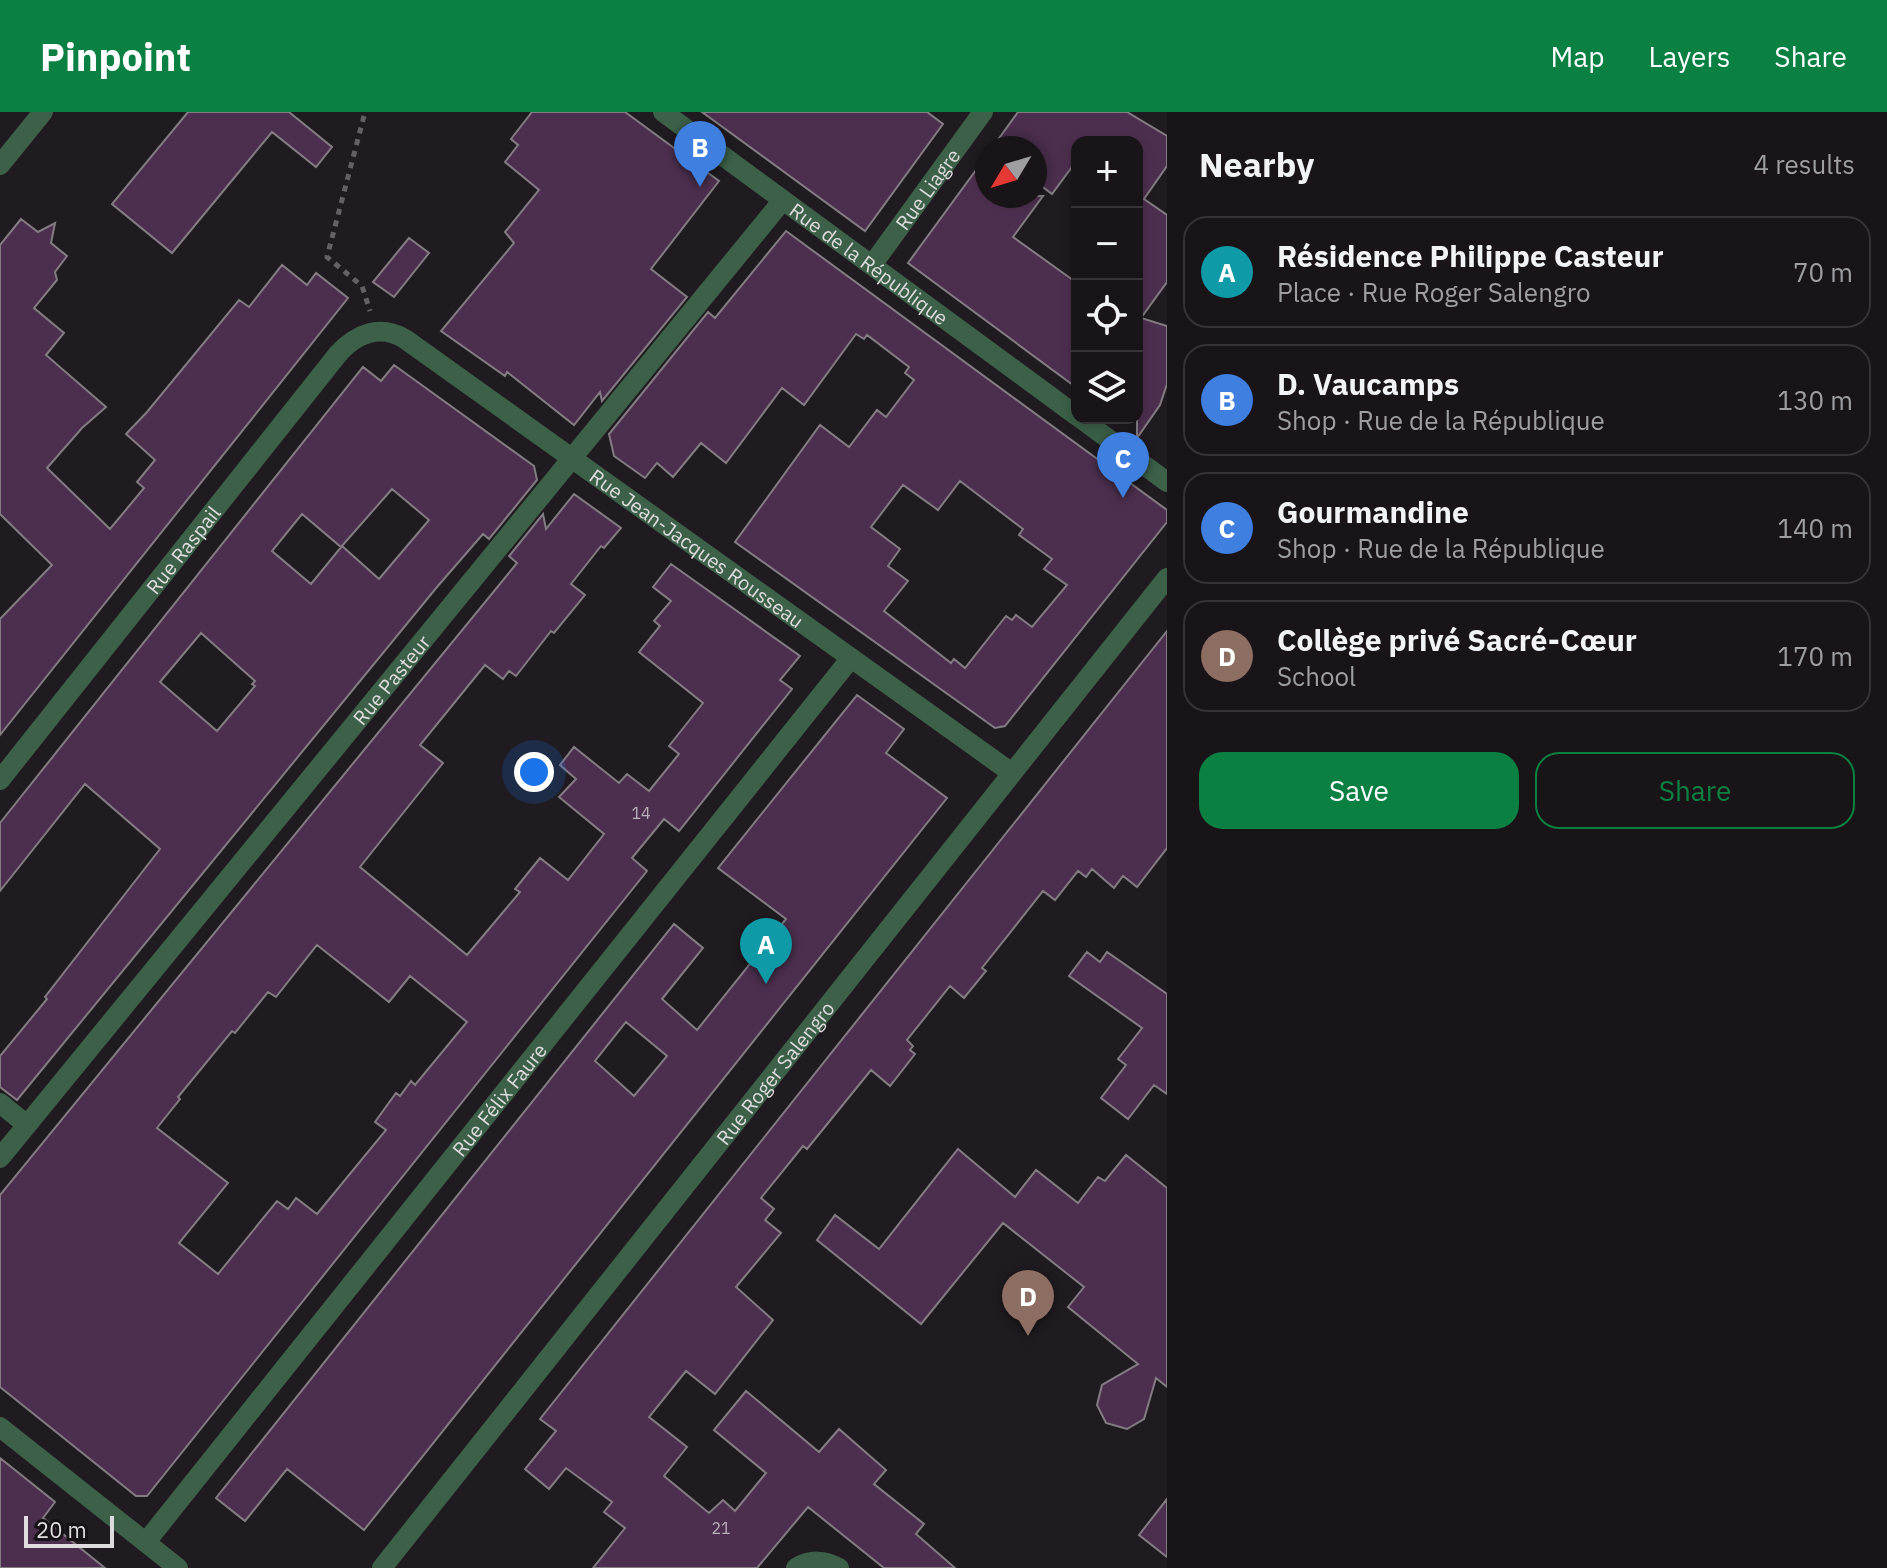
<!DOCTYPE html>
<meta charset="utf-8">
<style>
:root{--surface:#181418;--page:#211d21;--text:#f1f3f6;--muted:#9f9ea2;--line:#363337;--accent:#0b8043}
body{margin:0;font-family:"IBM Plex Sans",sans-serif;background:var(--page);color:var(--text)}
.controls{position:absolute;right:24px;top:24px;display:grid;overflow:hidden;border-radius:16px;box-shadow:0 4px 12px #0003}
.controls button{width:72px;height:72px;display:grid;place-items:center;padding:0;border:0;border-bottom:2px solid var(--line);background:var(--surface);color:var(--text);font:40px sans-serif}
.compass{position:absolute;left:975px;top:24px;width:72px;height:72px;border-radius:50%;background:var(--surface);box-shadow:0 4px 12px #0003;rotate:232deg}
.scale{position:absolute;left:24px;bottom:20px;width:90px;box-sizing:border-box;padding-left:8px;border:4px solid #dfdcdf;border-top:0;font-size:22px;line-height:28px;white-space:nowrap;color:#dfdcdf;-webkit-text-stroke:6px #171217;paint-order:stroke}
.you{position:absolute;left:534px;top:660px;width:28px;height:28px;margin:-20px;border:6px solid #fff;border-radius:50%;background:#1a73e8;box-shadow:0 0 0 12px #1a73e833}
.badge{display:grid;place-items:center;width:52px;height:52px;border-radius:50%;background:var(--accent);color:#fff;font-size:26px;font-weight:700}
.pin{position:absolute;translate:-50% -66px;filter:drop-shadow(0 2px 4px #0008)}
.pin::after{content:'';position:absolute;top:42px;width:28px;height:24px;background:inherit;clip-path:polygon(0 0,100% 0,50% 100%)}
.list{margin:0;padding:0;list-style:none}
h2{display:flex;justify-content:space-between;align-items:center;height:104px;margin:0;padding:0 32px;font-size:34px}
h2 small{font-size:26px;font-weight:400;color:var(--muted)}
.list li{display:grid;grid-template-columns:52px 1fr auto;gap:24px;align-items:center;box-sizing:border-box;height:112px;margin:0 16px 16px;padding:0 16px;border:2px solid var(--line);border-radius:24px}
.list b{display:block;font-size:30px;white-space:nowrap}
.list p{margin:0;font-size:26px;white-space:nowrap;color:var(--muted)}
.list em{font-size:26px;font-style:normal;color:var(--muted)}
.actions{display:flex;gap:16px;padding:24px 32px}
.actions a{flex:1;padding:18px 0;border:2px solid var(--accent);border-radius:24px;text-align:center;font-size:28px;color:var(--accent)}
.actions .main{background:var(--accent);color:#fff}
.icon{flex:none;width:44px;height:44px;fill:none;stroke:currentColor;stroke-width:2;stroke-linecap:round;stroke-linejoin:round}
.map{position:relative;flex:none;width:1167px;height:1456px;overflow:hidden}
header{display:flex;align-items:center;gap:48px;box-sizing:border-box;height:112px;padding:0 40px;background:var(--accent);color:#fff}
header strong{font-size:38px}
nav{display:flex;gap:44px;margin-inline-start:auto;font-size:28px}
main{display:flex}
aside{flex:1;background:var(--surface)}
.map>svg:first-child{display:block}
.building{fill:#4c2f4e;stroke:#837d83;stroke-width:2;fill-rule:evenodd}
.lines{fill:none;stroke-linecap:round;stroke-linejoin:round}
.path{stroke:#656065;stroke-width:5;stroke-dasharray:6 6;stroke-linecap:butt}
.minor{stroke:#3c6048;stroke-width:20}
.labels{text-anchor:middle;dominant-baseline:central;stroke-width:7;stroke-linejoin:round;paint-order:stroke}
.number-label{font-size:16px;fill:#bab1bb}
.street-label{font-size:20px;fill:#dfdcdf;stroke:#171217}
</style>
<header>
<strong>Pinpoint</strong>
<nav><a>Map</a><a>Layers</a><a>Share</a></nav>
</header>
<main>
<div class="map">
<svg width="1167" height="1456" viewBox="0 0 1167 1456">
<rect width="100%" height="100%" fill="#201b20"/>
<path class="building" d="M188,0H289L332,35L316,55L272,20L172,141L112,92Z
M532,0H625L719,69L651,157L687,185L602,289L600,280L574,313L507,260L505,264L441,219L514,131L505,120L539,78L505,50L518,33L511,27Z
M702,0H927L943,12L865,119Z
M1018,0H1127L1167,24V54L1144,87L1167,103V170L1141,206L1167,214V272L1160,293L1137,326V30H1077V48L1052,82L1035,69V36H992Z
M987,43V84H1043L1013,125L1077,171V276L908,151Z
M21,107L38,120L55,111L51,131L67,144L55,160L57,168L34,196L64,221L46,243L106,295L82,316L47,356L110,417L144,376L137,370L155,348L126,322L147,300L239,188L249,195L282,153L307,173L316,161L348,186L0,623V507L52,453L0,402V133Z
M786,119L1167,398V410L1005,614L995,616L735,430L820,313L849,335L877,298L886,305L914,268L905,261L909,255L867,223L864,227L856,222L804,293L782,276L726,351L701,331L673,365L657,351L645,366L614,344L609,322L708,200L715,206ZM960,369L1023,417L1019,423L1052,447L1044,457L1067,473L1032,515L1016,503L1012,508L1006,504L965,556L954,547L951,551L884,499L908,469L888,454L900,437L871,415L903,373L938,398Z
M409,126L429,141L394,185L373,170Z
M394,253L534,354L537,368L489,427L483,422L437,475L17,988L0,975V944L47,887L45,885L160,737L85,672L0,779V711L363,255L381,269ZM392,377L429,408L379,467L342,434L311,472L272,439L302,402L341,435ZM201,521L255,569L252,572L255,574L217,619L160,570Z
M574,382L621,416L604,436L601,434L571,472L585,483L554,521L551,519L516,564L509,559L503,567L485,553L420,633L443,651L360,755L467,843L520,780L515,777L540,746L568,768L604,722L559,685L576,667L560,653L574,635L619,671L627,662L649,679L679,642L669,634L703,591L639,540L660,514L654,509L671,489L653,475L671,452L800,544L780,568L792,577L679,719L664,707L632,746L647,759L147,1384H136L0,1275V1083L517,451L509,444L543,402L546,417ZM317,833L389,890L410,864L467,910L415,973L411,969L400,984L396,981L375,1010L386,1018L317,1102L296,1086L288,1097L277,1089L218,1162L179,1131L228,1071L157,1016L180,987L178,985L232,919L235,921L268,880L276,885Z
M1167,519V736L1137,775L1123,764L1114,776L1092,757L1086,765L1078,759L1055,788L1043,779L982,856L986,859L964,886L950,874L907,928L913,934L910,938L915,942L890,974L871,958L807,1037L803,1034L761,1086L774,1097L765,1108L781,1121L736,1175L773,1208L715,1282L686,1259L649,1305L687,1335L664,1364L709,1401L723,1388L735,1399L766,1361L714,1318L746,1279L819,1340L839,1317L886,1358L874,1372L924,1412L916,1422L955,1456H884L808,1395L757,1456H593L625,1416L604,1400L612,1390L566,1356L549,1377L525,1357L556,1319L540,1307Z
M857,583L904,617L886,641L947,686L364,1418L287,1357L245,1409L216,1386L674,812L703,836L662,887L697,918L786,807L718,756ZM626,910L667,944L634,984L595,949Z
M1087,840L1100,850L1107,840L1167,882V982L1154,973L1128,1007L1101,986L1126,953L1118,947L1142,916L1069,864Z
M958,1037L1015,1085L1036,1058L1078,1091L1098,1065L1105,1069L1126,1043L1167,1076V1275L1156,1266L1144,1307L1127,1317L1106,1311L1097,1293L1102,1273L1138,1252L1068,1195L1084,1175L1003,1111L921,1212L817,1128L835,1103L879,1137Z
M0,1346L55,1390L43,1406L105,1456H0Z
M1167,1387V1445L1139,1423Z"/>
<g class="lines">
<path class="path" d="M364,4L327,145L362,174L370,199"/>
<g class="minor">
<path id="s1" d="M663,0L1077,304"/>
<path d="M0,53L43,0"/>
<path id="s2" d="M872,153L983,0"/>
<path d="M1080,306L1167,370"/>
<path id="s3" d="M0,668L338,242C356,222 380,212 405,227L1012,661"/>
<path d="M0,991L27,1013"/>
<path id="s4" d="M0,1046L783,88"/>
<path d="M0,1315L178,1456"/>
<path id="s5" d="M146,1430L851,546"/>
<path id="s6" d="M382,1456L1167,466"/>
<path d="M796,1456C810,1447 825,1448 839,1456"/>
</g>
</g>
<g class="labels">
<g class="number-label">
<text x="641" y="701">14</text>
<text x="721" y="1416">21</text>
</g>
<g class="street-label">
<text stroke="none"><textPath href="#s2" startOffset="94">Rue Liagre</textPath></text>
<text stroke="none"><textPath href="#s1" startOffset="256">Rue de la République</textPath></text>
<text stroke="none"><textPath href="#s3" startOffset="978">Rue Jean-Jacques Rousseau</textPath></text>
<text stroke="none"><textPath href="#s3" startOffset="294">Rue Raspail</textPath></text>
<text stroke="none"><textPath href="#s4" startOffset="618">Rue Pasteur</textPath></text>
<text stroke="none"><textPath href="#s6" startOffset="632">Rue Roger Salengro</textPath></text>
<text stroke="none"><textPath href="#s5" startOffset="566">Rue Félix Faure</textPath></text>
</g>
</g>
</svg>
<div class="controls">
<button>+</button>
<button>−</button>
<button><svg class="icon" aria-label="locate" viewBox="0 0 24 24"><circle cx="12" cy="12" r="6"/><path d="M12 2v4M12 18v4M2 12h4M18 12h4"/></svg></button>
<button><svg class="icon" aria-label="layers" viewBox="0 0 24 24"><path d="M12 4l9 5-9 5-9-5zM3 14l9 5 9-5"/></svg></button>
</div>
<svg class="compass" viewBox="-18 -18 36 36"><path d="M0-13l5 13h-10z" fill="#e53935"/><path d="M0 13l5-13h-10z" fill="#9f9ea2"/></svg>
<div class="scale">20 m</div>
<div class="you"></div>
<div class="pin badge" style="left:766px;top:872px;background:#0f9aa8">A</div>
<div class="pin badge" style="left:700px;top:75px;background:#3f7fe0">B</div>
<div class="pin badge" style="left:1123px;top:386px;background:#3f7fe0">C</div>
<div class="pin badge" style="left:1028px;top:1224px;background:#8d6e63">D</div>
</div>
<aside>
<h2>Nearby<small>4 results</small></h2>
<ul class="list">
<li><span class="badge" style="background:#0f9aa8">A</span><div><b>Résidence Philippe Casteur</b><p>Place · Rue Roger Salengro</p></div><em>70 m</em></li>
<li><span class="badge" style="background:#3f7fe0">B</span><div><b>D. Vaucamps</b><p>Shop · Rue de la République</p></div><em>130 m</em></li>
<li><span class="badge" style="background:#3f7fe0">C</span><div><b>Gourmandine</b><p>Shop · Rue de la République</p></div><em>140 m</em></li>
<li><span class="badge" style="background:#8d6e63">D</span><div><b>Collège privé Sacré-Cœur</b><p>School</p></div><em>170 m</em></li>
</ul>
<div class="actions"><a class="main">Save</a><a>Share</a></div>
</aside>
</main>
